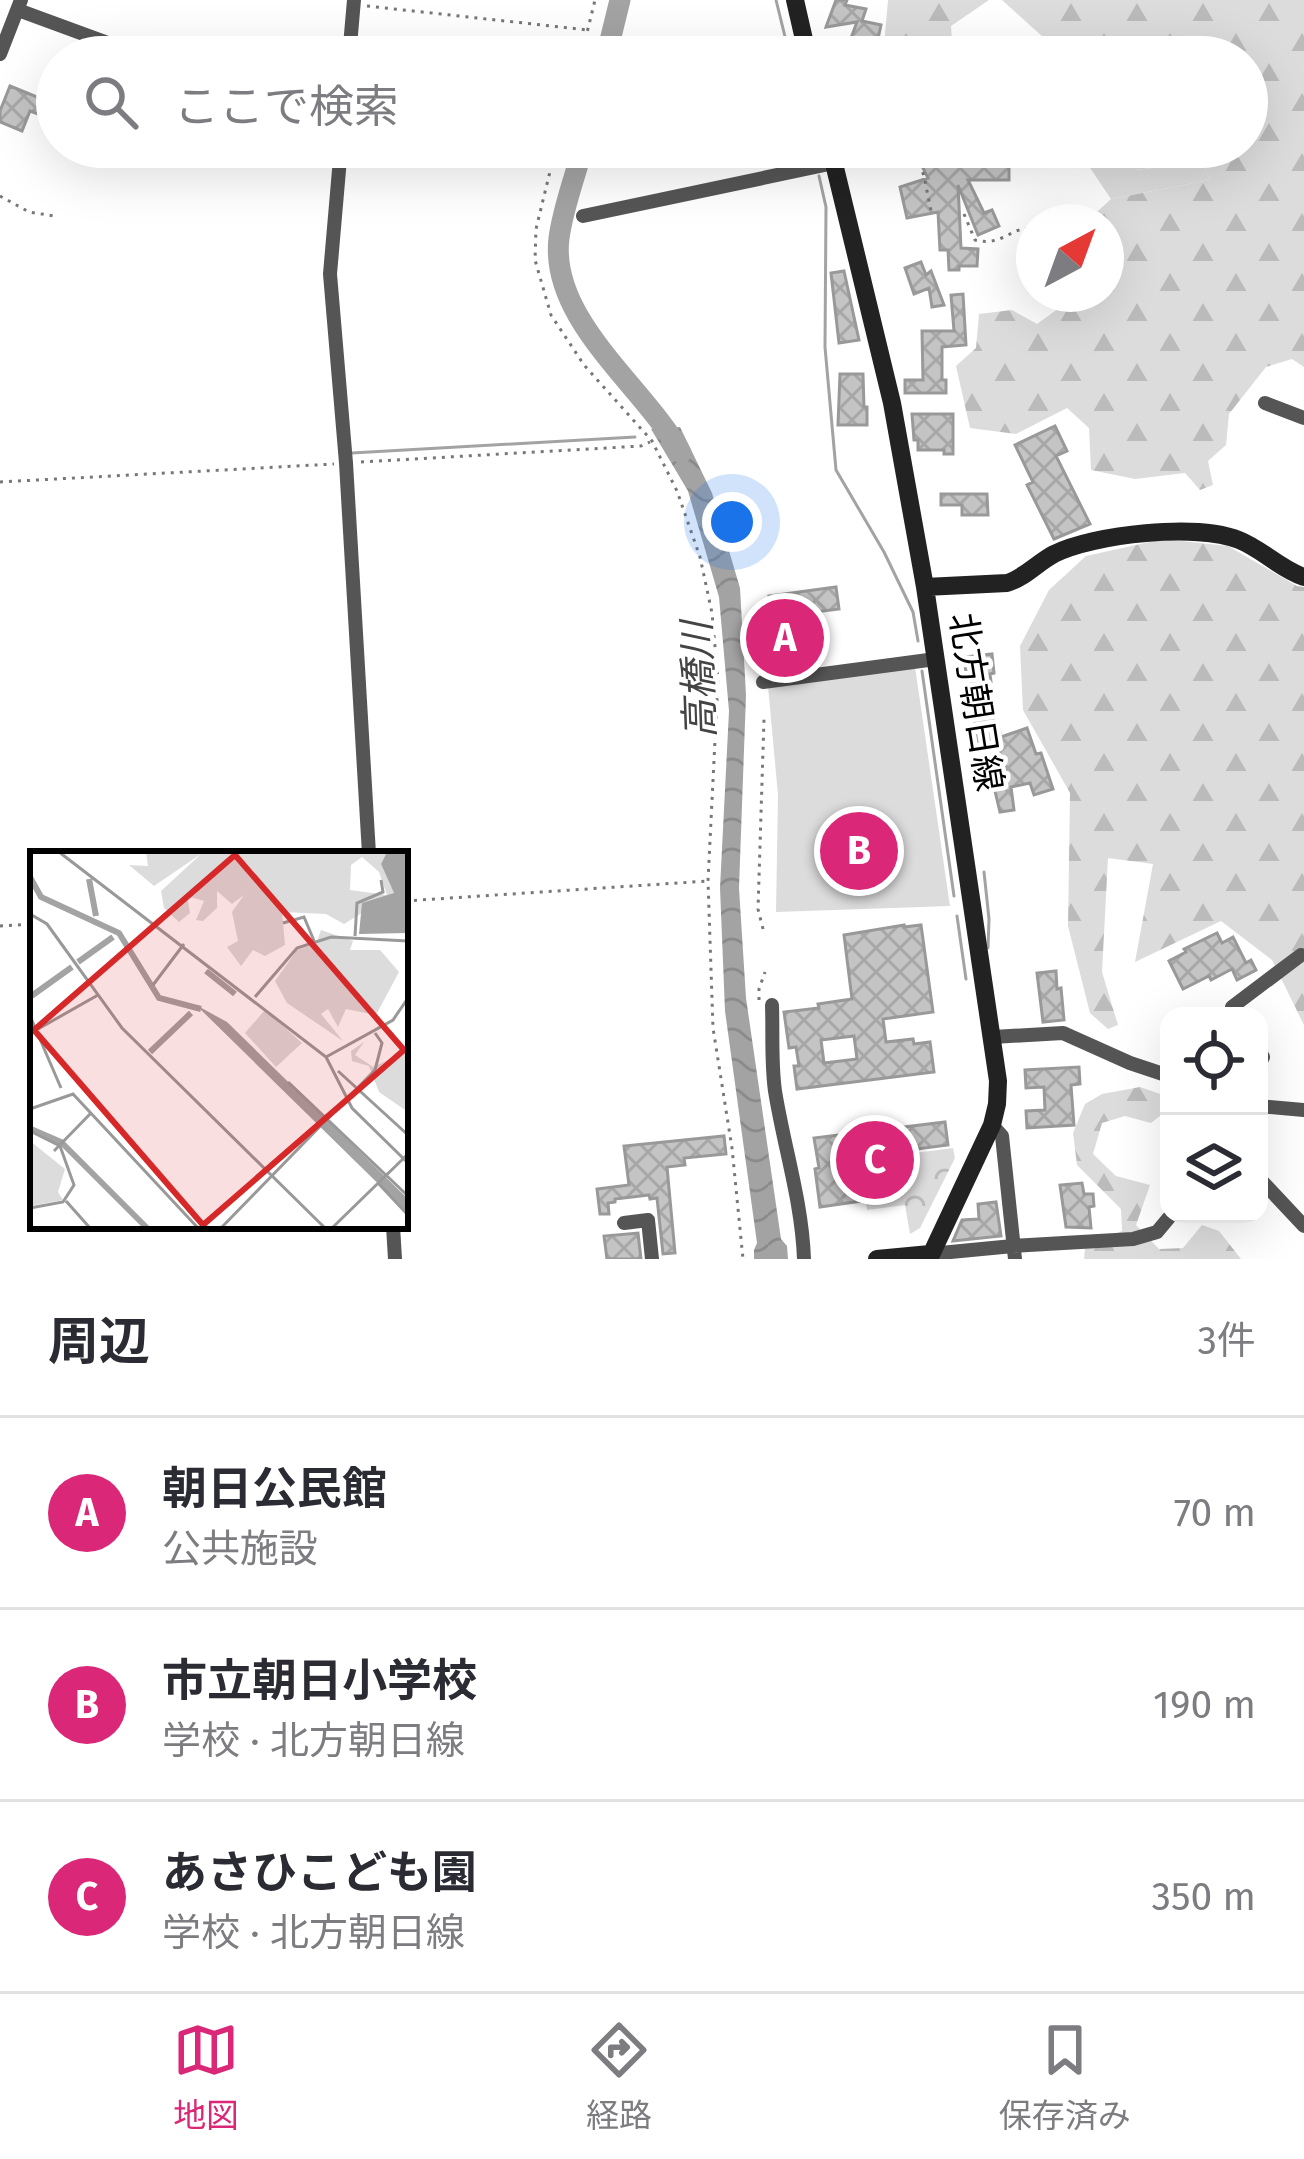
<!DOCTYPE html>
<html lang="ja">
<meta charset="utf-8">
<style>
:root{--surface:#fff;--page:#f7f7f7;--text:#2b2b33;--muted:#7c7c81;--line:#e1e1e2;--accent:#db2777}
body{margin:0;font-family:"Fira Sans","Noto Sans JP",sans-serif;background:var(--page);color:var(--text)}
.controls{position:absolute;right:36px;bottom:36px;display:grid;overflow:hidden;border-radius:24px;box-shadow:0 12px 48px #0002}
.controls button{width:108px;height:108px;display:grid;place-items:center;padding:0;border:0;border-bottom:3px solid var(--line);background:var(--surface);color:var(--text);font:60px sans-serif}
.compass{position:absolute;left:1016px;top:204px;width:108px;height:108px;border-radius:50%;background:var(--surface);box-shadow:0 12px 48px #0002;rotate:41deg}
.you{position:absolute;left:732px;top:522px;width:42px;height:42px;margin:-30px;border:9px solid #fff;border-radius:50%;background:#1a73e8;box-shadow:0 0 0 18px #1a73e833}
.badge{display:grid;place-items:center;width:78px;height:78px;border-radius:50%;background:var(--accent);color:#fff;font-size:39px;font-weight:700}
.pin{position:absolute;translate:-50% -50%;border:6px solid #fff;box-shadow:0 3px 12px #0006}
.list{margin:0;padding:0;list-style:none}
h2{display:flex;justify-content:space-between;align-items:center;height:156px;margin:0;padding:0 48px;font-size:51px}
h2 small{font-size:39px;font-weight:400;color:var(--muted)}
.list li{display:grid;grid-template-columns:78px 1fr auto;gap:36px;align-items:center;box-sizing:border-box;height:192px;padding:0 48px;border-top:3px solid var(--line)}
.list b{display:block;font-size:45px;white-space:nowrap}
.list p{margin:0;font-size:39px;white-space:nowrap;color:var(--muted)}
.list em{font-size:39px;font-style:normal;color:var(--muted)}
.icon{flex:none;width:66px;height:66px;fill:none;stroke:currentColor;stroke-width:2;stroke-linecap:round;stroke-linejoin:round}
.map{position:relative;flex:none;width:1304px;height:1259px;overflow:hidden}
.search{position:absolute;background:var(--surface);box-shadow:0 12px 48px #0002;left:36px;right:36px;top:36px;height:132px;display:flex;align-items:center;gap:30px;box-sizing:border-box;padding:0 42px;border-radius:66px;color:var(--muted);font-size:45px}
.sheet{height:732px;background:var(--surface)}
nav{display:flex;justify-content:space-around;align-items:center;box-sizing:border-box;height:168px;border-top:3px solid var(--line);background:var(--surface);font-size:33px;color:var(--muted)}
nav a{display:grid;justify-items:center;gap:6px}
nav .on{color:var(--accent)}
.map>svg:first-child{display:block}
.green{fill:#dcdcdc}
.forest{fill:url(#forest-firs)}
.park{fill:url(#park-crowns)}
.water{fill:url(#water-waves)}
.lines{fill:none;stroke-linecap:round;stroke-linejoin:round}
.stream{stroke:#a3a3a3;stroke-width:3}
.river{stroke:#a3a3a3;stroke-width:21}
.building{fill:url(#building-cross-hatch);stroke:#999;stroke-width:3;fill-rule:evenodd}
.path{stroke:#777;stroke-width:3;stroke-dasharray:3 6;stroke-linecap:butt}
.street{stroke:#555;stroke-width:14}
.secondary{stroke:#222;stroke-width:18}
.labels{text-anchor:middle;dominant-baseline:central;stroke-width:9;stroke-linejoin:round;paint-order:stroke}
.street-label{font-size:36px;fill:#000;stroke:#fff}
.water-label{font-size:39px;font-style:italic;fill:#444;stroke:#fff}
.inset-river{fill:none;stroke:#a3a3a3;stroke-width:6}
.inset-road{fill:none;stroke:#999;stroke-width:3}
.view{fill:#d62828;fill-opacity:0.15;stroke:#d62828;stroke-width:6}
.inset-edge{fill:none;stroke:#000;stroke-width:6}
</style>
<div class="map">
<svg width="1304" height="1259" viewBox="0 0 1304 1259">
<defs>
<pattern id="forest-firs" width="22" height="20" patternUnits="userSpaceOnUse" patternTransform="scale(3)"><rect width="22" height="20" fill="#dcdcdc"/><path d="M5 1l3.5 6h-7zM16 11l3.5 6h-7z" fill="#bbb"/></pattern>
<pattern id="park-crowns" width="20" height="18" patternUnits="userSpaceOnUse" patternTransform="scale(3)"><rect width="20" height="18" fill="#dcdcdc"/><path d="M2 6a3 3 0 1 1 6 0M12 15a3 3 0 1 1 6 0" fill="none" stroke="#bbb"/></pattern>
<pattern id="water-waves" width="16" height="10" patternUnits="userSpaceOnUse" patternTransform="scale(3)"><rect width="16" height="10" fill="#a3a3a3"/><path d="M0 5q4-4 8 0t8 0" fill="none" stroke="#8b8b8b"/></pattern>
<pattern id="building-cross-hatch" width="8" height="8" patternUnits="userSpaceOnUse" patternTransform="scale(3)"><rect width="8" height="8" fill="#c4c4c4"/><path d="M0 0l8 8M0 8l8-8" fill="none" stroke="#a7a7a7"/></pattern>
</defs>
<rect width="100%" height="100%" fill="#fff"/>
<path class="green" d="M1076,147H1122L1135,170L1203,162L1210,180L1111,199Z
M915,667L950,906L776,912L778,795L768,686Z"/>
<path class="forest" d="M888,0H989L951,26L953,57H883Z
M1002,0H1304V367L1292,359L1266,367L1229,414L1226,445L1208,461L1213,485L1200,490L1185,473L1135,479L1091,470L1089,428L1067,408L1016,434L970,428L956,366L976,348L979,314L1012,310L1037,324L1059,308L1067,294H1106V222H1086L1111,199L1210,180L1203,162L1134,170L1122,147H1247V57H1043L1044,38Z
M1163,539L1228,546L1297,586L1304,587V1025L1272,960L1221,921L1135,962L1153,864L1108,858L1102,972L1118,1025L1108,1029L1090,1013L1068,926L1070,793L1023,710L1020,646L1049,590L1086,556Z
M1140,1087L1169,1097V1109L1151,1123L1125,1116L1102,1123L1093,1154L1116,1176L1150,1185L1136,1225L1159,1249L1183,1248L1202,1225L1219,1231L1241,1259H1084L1085,1247L1122,1231L1121,1209L1077,1165L1073,1133L1085,1104L1102,1094Z"/>
<path class="park" d="M953,1148L955,1158L920,1228L910,1234L905,1205L867,1210L860,1160Z"/>
<path class="water" d="M680,427L712,493L740,588L746,695L739,888L746,998L781,1239L787,1246L788,1259H754V1250L757,1243L725,1011L720,888L729,711L719,597L688,491L651,429Z"/>
<g class="lines">
<path class="stream" d="M776,0L790,57
M812,147L815,159
M819,176L826,207L825,347L836,470L884,552L913,612L918,641
M352,453L635,437
M922,671L954,896
M967,737L976,772
M984,872L989,919L988,948
M957,916L966,979"/>
<path class="river" d="M606,57L620,0
M583,147C575,177 563,208 559,238C549,320 644,386 681,453"/>
</g>
<path class="building" d="M836,0H847L845,5L866,9L862,21L881,25L874,57H862L864,50L848,46L857,22L826,27Z
M10,86L47,101L41,115L30,111L22,131L0,122V111Z
M921,154H936L957,161H1009V180H968L984,213L992,210L999,226L978,235L958,185L961,248L978,249L977,266H959V270H949L948,250H940L938,212L907,218L900,187L928,178L921,164Z
M921,262L926,275L931,271L944,305L932,307L929,288L914,294L905,268Z
M844,271L859,340L839,343L831,273Z
M963,294L966,345L942,347V380H946V393H905V380H923L922,331H954L951,295Z
M840,374H863L864,407H867V425H838Z
M912,414H953V454H944V450H918V440H914Z
M1055,426L1067,451L1056,456L1090,524L1054,539L1027,485L1033,482L1015,445Z
M941,494H987L988,515H962V505H941Z
M836,587L839,609L792,615L798,660L778,663L769,596Z
M992,654L994,673L990,674L991,682L989,683L995,730L999,729L1001,737L1027,728L1036,754L1041,753L1053,789L1034,795L1030,783L1011,787L1014,810L1000,812L984,745L979,746L976,734L969,671L966,672L964,657Z
M904,925V927L921,925L933,1012L883,1019L886,1042L913,1039L914,1044L930,1042L934,1072L797,1089L794,1066H799L796,1047L789,1048L784,1012L819,1008L818,1004L852,999L844,935ZM854,1036L857,1059L824,1063L821,1040Z
M1217,933L1222,943L1233,937L1246,963L1251,960L1256,970L1237,980L1232,969L1211,980L1209,976L1183,989L1169,961L1186,952L1184,949Z
M1056,971L1057,989L1061,988L1064,1020L1043,1022L1037,973Z
M1079,1067L1080,1084L1071,1085L1074,1125L1027,1128L1026,1111L1045,1110L1044,1087L1026,1088L1025,1070Z
M945,1122L948,1145L916,1149L915,1143L855,1151L862,1201L820,1207L815,1169L819,1168L814,1138Z
M724,1136L726,1154L684,1158L685,1165L667,1167L675,1253L663,1254L657,1198L650,1199L649,1195L615,1199V1202L608,1203L609,1214H600L597,1189L629,1185L624,1146Z
M1082,1183L1084,1194H1093L1094,1206L1089,1207L1091,1228L1066,1227L1060,1185Z
M996,1202L1001,1236L953,1241L962,1220L979,1219L978,1204Z
M638,1233L641,1259H607L604,1236Z"/>
<g class="lines">
<path class="path" d="M367,6L588,30
M581,57L595,0
M556,147L536,229L535,260L551,315L584,365L652,441L677,491L700,557L712,613L718,680L708,881L713,1028L732,1148L743,1259
M913,147L924,176L932,216
M0,196L29,212L54,216
M964,214L975,240C1004,247 1011,225 1034,229
M361,462L641,446L650,442
M0,482L334,464
M405,901L708,881
M0,926L33,924
M763,929L758,909L764,719
M759,1000V989L765,972"/>
<path class="street" d="M18,10L146,57
M0,54L21,0
M349,57L354,0
M341,147L330,274L346,463L369,854
M583,216L834,163
M1265,403L1304,418
M763,682L936,659
M772,1005C773,1033 771,1063 775,1091C784,1147 802,1202 804,1259
M1238,1016L1232,1007L1301,955
M993,1037L1063,1033L1130,1063L1169,1076
M1259,1051L1263,1057L1259,1066
M1259,1106L1304,1110
M992,1125L1002,1136L1015,1259
M1259,1178L1304,1226
M624,1223L648,1220L652,1259
M393,1226L395,1259
M930,1254L1013,1246L1133,1239L1157,1232L1172,1214"/>
<path class="secondary" d="M795,0L808,57
M830,147L892,403L925,587L998,1081L997,1104L992,1125L929,1259
M925,587L1007,583C1026,577 1037,563 1054,554C1094,534 1197,523 1239,540C1262,549 1280,569 1304,577
M877,1259L930,1254"/>
</g>
<g class="labels">
<g class="street-label">
<text transform="translate(976 702) rotate(81)">北方朝日線</text>
</g>
<g class="water-label">
<text transform="translate(699 680) rotate(-92)">高橋川</text>
</g>
</g>
<g transform="translate(30 851)">
<rect width="378" height="378" fill="#fff"/>
<path d="M235,159L272,192L246,216L215,182Z" fill="#dcdcdc"/>
<path d="M116,1H357L351,13L364,42L314,73L296,63L252,61L255,94L235,105L223,99L211,115L197,96L208,90L202,61L214,44L202,53L187,40V57L173,70L166,69L174,50L157,45L160,62L149,71L134,57L131,40L171,3L124,35L99,14L118,15ZM332,6L349,21L357,44L320,39L321,14ZM291,79L323,90L320,99H350L369,121L346,164L316,158L308,176L298,158L291,163L313,190L257,152L245,130L267,99L286,93ZM334,191L325,204L343,216L378,200V261L349,241L339,215L322,210L321,200ZM0,290L35,318L28,341L33,349L0,355Z" fill="#dcdcdc" fill-rule="evenodd"/>
<path d="M357,1H378V82L329,83L332,52L364,42L351,13ZM166,154L197,171L378,348V362Z" fill="#a3a3a3"/>
<path class="inset-river" d="M0,26L11,46L89,82L129,147L171,158M59,28L66,65M48,111L83,86M176,120L205,143M0,146L42,116M120,201L161,162M1,278L31,291L117,377"/>
<path class="inset-road" d="M29,1L296,206L322,257L378,312M0,63L17,73L92,177L295,377M253,72L274,66L285,92M325,85L327,52L353,41L351,29M123,134L154,93M225,146L267,97L301,86L378,90M0,165L31,237M8,178L68,144M296,206L363,169L378,147M308,220L378,284M258,231L378,345M0,258L43,243L168,377M0,280L30,295L44,334L33,351L0,357M24,300L61,262M348,332L378,364M36,350L60,377M191,377L345,219L352,192L345,182M302,377L378,303"/>
<path class="view" d="M205,4L374,199L173,374L4,179Z"/>
<rect width="378" height="378" class="inset-edge"/>
</g>
</svg>
<div class="controls">
<button><svg class="icon" aria-label="locate" viewBox="0 0 24 24"><circle cx="12" cy="12" r="6"/><path d="M12 2v4M12 18v4M2 12h4M18 12h4"/></svg></button>
<button><svg class="icon" aria-label="layers" viewBox="0 0 24 24"><path d="M12 4l9 5-9 5-9-5zM3 14l9 5 9-5"/></svg></button>
</div>
<svg class="compass" viewBox="-18 -18 36 36"><path d="M0-13l5 13h-10z" fill="#e53935"/><path d="M0 13l5-13h-10z" fill="#7c7c81"/></svg>
<div class="you"></div>
<div class="pin badge" style="left:785px;top:638px">A</div>
<div class="pin badge" style="left:859px;top:851px">B</div>
<div class="pin badge" style="left:875px;top:1160px">C</div>
<div class="search"><svg class="icon" aria-label="search" viewBox="0 0 24 24"><circle cx="10" cy="10" r="6"/><path d="M15 15l6 6"/></svg>ここで検索</div>
</div>
<section class="sheet">
<h2>周辺<small>3件</small></h2>
<ul class="list">
<li><span class="badge">A</span><div><b>朝日公民館</b><p>公共施設</p></div><em>70 m</em></li>
<li><span class="badge">B</span><div><b>市立朝日小学校</b><p>学校 · 北方朝日線</p></div><em>190 m</em></li>
<li><span class="badge">C</span><div><b>あさひこども園</b><p>学校 · 北方朝日線</p></div><em>350 m</em></li>
</ul>
</section>
<nav>
<a class="on"><svg class="icon" aria-label="map" viewBox="0 0 24 24"><path d="M3 6l6-2 6 2 6-2v14l-6 2-6-2-6 2zM9 4v14M15 6v14"/></svg>地図</a>
<a><svg class="icon" aria-label="directions" viewBox="0 0 24 24"><path d="M12 3l9 9-9 9-9-9zM9 14v-3h6M13 9l2 2-2 2"/></svg>経路</a>
<a><svg class="icon" aria-label="saved" viewBox="0 0 24 24"><path d="M7 4h10v16l-5-4-5 4z"/></svg>保存済み</a>
</nav>
